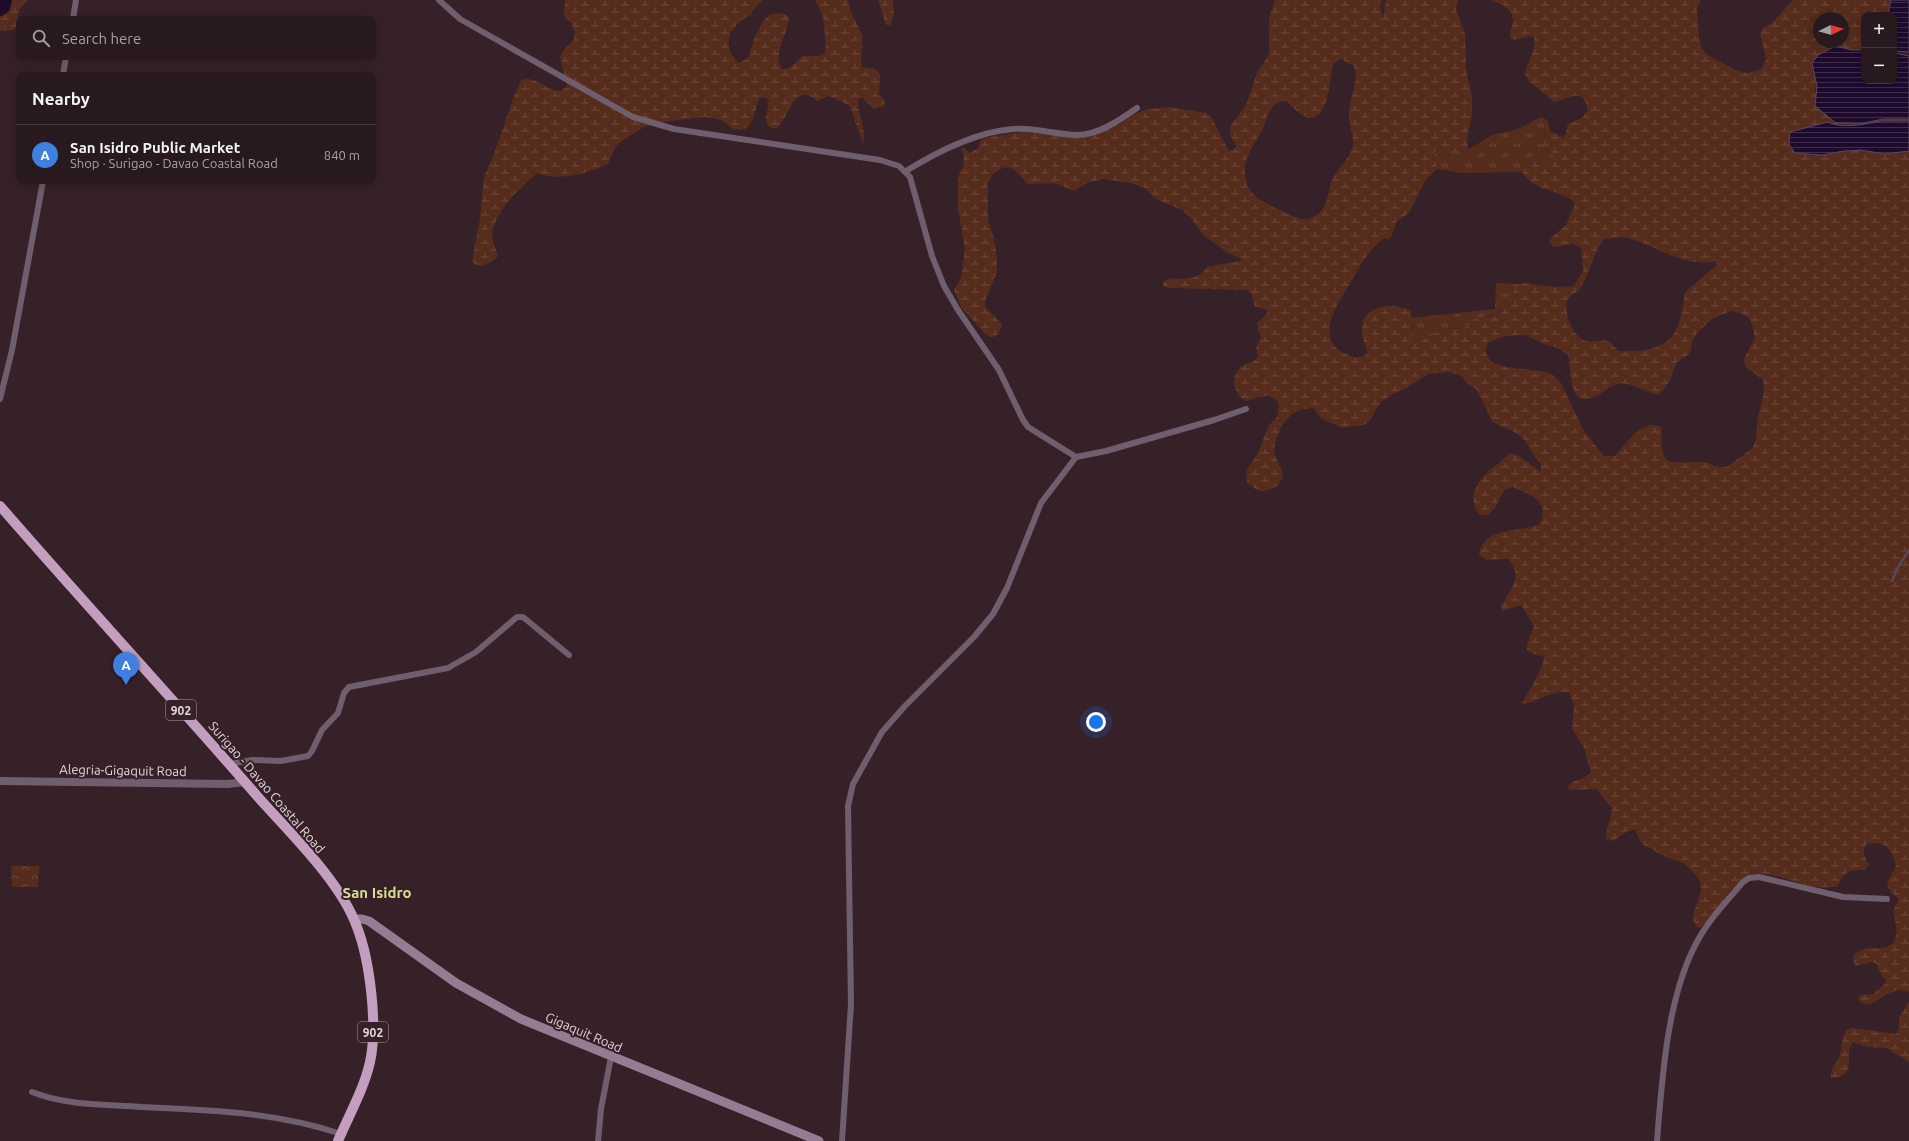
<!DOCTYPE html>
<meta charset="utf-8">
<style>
:root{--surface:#28191f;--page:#302228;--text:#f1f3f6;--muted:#a5a0a4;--line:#44383d;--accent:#bbc044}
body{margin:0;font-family:Ubuntu,sans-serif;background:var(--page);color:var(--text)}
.controls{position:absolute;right:12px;top:12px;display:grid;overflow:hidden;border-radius:8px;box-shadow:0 2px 10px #0003}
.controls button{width:36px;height:36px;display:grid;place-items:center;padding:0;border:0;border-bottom:1px solid var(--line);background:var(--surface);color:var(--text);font:20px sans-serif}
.compass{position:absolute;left:1813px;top:12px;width:36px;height:36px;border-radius:50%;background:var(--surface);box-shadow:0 2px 10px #0003;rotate:85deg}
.you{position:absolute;left:1096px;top:722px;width:14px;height:14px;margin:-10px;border:3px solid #fff;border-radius:50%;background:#1a73e8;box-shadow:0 0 0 6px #1a73e833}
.badge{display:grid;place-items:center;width:26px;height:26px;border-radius:50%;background:var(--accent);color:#fff;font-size:13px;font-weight:700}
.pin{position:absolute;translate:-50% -33px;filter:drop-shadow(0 1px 2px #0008)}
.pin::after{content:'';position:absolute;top:21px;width:14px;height:12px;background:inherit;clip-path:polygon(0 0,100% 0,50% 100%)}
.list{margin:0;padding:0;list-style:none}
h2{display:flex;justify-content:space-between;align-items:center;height:52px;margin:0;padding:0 16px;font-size:17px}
h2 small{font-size:13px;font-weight:400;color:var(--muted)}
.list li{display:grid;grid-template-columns:26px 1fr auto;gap:12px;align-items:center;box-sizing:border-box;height:60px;padding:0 16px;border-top:1px solid var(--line)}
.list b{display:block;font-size:15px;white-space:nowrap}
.list p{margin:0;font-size:13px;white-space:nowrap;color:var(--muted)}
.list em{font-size:13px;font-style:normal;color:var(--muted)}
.icon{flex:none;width:22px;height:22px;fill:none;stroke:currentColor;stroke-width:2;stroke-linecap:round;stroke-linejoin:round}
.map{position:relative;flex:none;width:1909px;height:1141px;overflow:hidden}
.search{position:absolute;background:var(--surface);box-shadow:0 2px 10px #0003;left:16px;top:16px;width:360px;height:44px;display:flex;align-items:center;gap:10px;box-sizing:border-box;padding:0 14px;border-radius:8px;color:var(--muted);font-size:15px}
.panel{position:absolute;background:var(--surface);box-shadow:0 2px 10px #0003;left:16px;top:72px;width:360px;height:112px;border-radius:8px}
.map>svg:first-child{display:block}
.grass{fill:url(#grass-tufts)}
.forest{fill:url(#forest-crowns)}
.wetland{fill:url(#wetland-marsh);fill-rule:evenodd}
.water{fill:url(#water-rules);stroke:#584761}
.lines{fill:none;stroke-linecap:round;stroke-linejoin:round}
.stream{stroke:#584761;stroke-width:2.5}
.river{stroke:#1d0a2d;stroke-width:14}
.minor{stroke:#6f5e6d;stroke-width:6}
.tertiary{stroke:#6f5e6d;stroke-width:8}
.secondary{stroke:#967c93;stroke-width:9}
.trunk{stroke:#c39ebe;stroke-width:10}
.labels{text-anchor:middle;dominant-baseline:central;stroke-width:4;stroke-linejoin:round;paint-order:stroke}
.shield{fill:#362129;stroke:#af9fa5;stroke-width:1}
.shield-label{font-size:12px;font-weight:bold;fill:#e3d5da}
.street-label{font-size:13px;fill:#e3d5da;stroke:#362129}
.quarter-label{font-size:15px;font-weight:bold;fill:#dadf91;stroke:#362129}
</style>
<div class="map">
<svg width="1909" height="1141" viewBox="0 0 1909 1141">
<defs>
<pattern id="grass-tufts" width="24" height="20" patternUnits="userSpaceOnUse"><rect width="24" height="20" fill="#562c1d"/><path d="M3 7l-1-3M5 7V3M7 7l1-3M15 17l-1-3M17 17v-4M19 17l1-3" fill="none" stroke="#6e4a3d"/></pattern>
<pattern id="forest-crowns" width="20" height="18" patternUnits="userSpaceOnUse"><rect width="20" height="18" fill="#562c1d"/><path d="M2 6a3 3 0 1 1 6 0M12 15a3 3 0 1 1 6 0" fill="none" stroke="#6e4a3d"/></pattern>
<pattern id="wetland-marsh" width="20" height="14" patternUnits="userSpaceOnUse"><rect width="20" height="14" fill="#562c1d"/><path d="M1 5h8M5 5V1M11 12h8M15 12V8" fill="none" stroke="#6e4a3d"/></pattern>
<pattern id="water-rules" width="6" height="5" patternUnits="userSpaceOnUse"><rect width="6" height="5" fill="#1d0a2d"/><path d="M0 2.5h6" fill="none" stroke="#3e2d4b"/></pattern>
</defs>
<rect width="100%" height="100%" fill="#362129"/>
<path class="grass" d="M1542,117L1548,121L1550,131L1542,133L1546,149L1552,153L1556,160L1551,163L1526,165L1522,172L1461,173L1437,169L1434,154L1438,149L1443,150L1449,156L1463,157L1468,149C1475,146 1480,142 1487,138C1496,132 1504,133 1514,130C1524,128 1532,120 1542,117Z
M1496,283L1521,284L1515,289L1508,303L1496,315L1482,317L1463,328H1446L1439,331L1427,340L1420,341L1413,336L1412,318L1495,309Z"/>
<path class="forest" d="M11,866H39L38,887H12Z"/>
<path class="wetland" d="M0,0H28C12,12 23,16 14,30L0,31Z
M566,0H763L752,11L751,15C730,24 719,46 739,63L748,58C754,43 762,0 789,17C788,36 772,51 782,69L790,68L802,56H819L825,54C826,44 825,29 823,18C822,12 817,6 815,0H848C849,14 859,23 862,36C864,46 859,57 862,67C885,69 880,74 879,94C884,98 886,101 884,107L872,108L863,98L858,99C857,114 867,127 863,144L851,109L848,105L829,96L817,101C792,80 790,121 775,129L768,126L766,118L769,100L764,97L760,98L757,104L753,119L747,128L741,130L733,129L721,120L705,117L669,121L644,127L619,143L614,149L608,164C590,173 556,182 538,173C521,186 494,212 492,235C492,242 496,249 498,256C493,263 479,270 472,262L480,218L484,177L496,149L512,101L521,80C536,75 546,91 561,91L567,86L560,57L563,51L574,40C574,37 575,33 574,30C571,16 559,22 566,0Z
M878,0H893L894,12L891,25H886Z
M1275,0H1382L1380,6L1383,18L1386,0H1459L1456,7L1457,13L1465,33L1466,70L1472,97V116L1467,137L1468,149L1463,157L1454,159L1443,150L1437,149L1434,154L1437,169L1425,181L1409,213L1396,222L1392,235L1389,239L1384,238C1369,249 1358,269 1349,285C1337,305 1312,341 1348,355C1355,358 1362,358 1368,353C1366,345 1361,337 1362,329C1363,304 1393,302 1411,311L1413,336L1420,341C1428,339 1433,333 1441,330C1449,327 1455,329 1462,328C1469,327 1470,322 1475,319C1482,315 1492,319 1498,314C1507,306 1511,290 1520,284C1526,281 1531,284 1538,285C1544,287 1568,287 1574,286L1583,271L1581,248L1573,244L1553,247L1549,242L1552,237L1566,225L1575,204C1564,189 1536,194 1522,172L1526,165L1535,162L1551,163L1555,160L1552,153L1540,143L1542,133L1550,131L1564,138L1568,124L1582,118L1588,110C1583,86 1569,99 1554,102L1530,82L1525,75C1527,61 1536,52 1534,37C1525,35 1520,41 1511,39C1509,34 1511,31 1512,26C1516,10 1504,5 1491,0H1701L1697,9L1699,37L1701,47L1706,54L1737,71L1747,73L1762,69L1766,59L1760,34L1763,28L1772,23L1793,0H1891L1888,15H1864V50H1851L1836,46L1818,55L1812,70L1816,78L1815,93L1836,123L1859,124L1883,119H1909V121H1881L1858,126L1851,124L1832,125L1795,153L1822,155L1844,151L1861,150L1884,154L1909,151V992C1895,986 1881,998 1870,1005L1861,1003L1858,998L1861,995L1873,994L1887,982L1880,973L1877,964L1871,962L1856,966L1853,960L1854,955C1863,946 1869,949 1880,948C1902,948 1897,925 1893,911L1899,899C1881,884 1887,884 1896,866C1893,849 1884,840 1867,844L1864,848V855L1869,865L1865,870C1847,870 1845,871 1837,887C1830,887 1822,888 1815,887C1799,884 1761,867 1747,876C1727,889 1716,914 1700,928L1696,926L1693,920L1694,912L1701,891L1700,882L1696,875L1683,863L1666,857L1642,844L1635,830L1628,831L1613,841L1606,839C1606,827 1611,819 1612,808L1596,789L1569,790L1568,786C1575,779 1584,779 1591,773L1584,748L1572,728L1574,706L1569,692C1549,690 1536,704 1521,704C1528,694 1544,667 1544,656L1533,654L1527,650V644L1534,626L1521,605L1502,611L1501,606C1511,589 1524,576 1508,559L1487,560L1479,555C1482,526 1520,533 1540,524C1550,500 1530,495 1513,487L1504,490L1495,508L1488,515H1480C1463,495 1482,475 1499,463C1503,460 1506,456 1511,453L1519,456L1541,472V464C1532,455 1529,443 1520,436C1511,428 1499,428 1492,421L1477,390L1469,385L1462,376L1448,372L1428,374L1408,387L1391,395L1381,402L1369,422L1363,425L1343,428L1322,419L1313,408L1300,410L1292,414L1282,425L1275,442L1274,454L1282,470L1283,477L1278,486L1265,491H1259L1248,484L1246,477L1247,470L1257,455L1269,425L1277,417L1279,404C1270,389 1258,399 1245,401C1228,389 1232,364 1253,362L1258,357L1256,347C1266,331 1257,336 1257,323L1267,314V310L1254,306L1252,294L1246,290L1169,288L1163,286V283L1167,279C1182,278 1198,282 1207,267L1244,260L1228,253L1203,235L1191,218L1182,210L1156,199L1145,188L1131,183L1104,179L1089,182L1074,191L1055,183L1028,184L1013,169L1004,167L993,174L988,183V222L993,235L997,257V272L985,301L986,308L1002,324C1000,333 996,341 986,335L961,307L954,290L961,278L965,249L958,209V180L960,171L963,167L964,154L961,150L963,147L970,153L978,148L981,140L988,137L1024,132L1079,138L1092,135L1120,124L1134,114L1148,109L1171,107L1205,113L1211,116L1227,148L1232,151L1236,147L1234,141L1230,136L1231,125L1246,105L1257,73L1269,54V18ZM1819,18H1843V42H1819ZM1341,59L1354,66L1356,73C1356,87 1349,100 1349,114C1348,123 1354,136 1353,144C1351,159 1338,167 1332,180C1328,191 1328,206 1318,214C1304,225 1294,216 1280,210C1261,201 1244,194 1245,170C1245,155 1257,141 1263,128C1268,115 1270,102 1286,101C1291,105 1297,112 1302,115C1330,131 1329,76 1333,64ZM1623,237C1654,243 1682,269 1716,261L1717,265L1685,292C1683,304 1682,317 1677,328C1667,351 1639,352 1618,351C1615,348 1613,344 1610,342C1600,337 1589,346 1580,338C1571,331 1563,309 1568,299C1571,294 1579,292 1582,286C1590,271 1594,252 1604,239ZM1731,311L1740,313L1749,318L1752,325L1755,337L1743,361L1747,368L1763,380C1766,399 1759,406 1757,424C1756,433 1758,440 1752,448C1750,450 1729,466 1726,467C1717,469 1710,462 1702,462C1670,462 1658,470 1662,428C1644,416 1626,444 1615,456H1604L1584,431L1561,383L1554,376L1546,372L1507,367L1491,362L1485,351L1488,342L1506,336L1526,335L1546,345L1558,348L1568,355C1572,370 1567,410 1596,396C1604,393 1609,385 1618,384C1631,381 1645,393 1659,395L1670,381L1676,363L1688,355L1691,350L1692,341L1699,331L1713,318Z
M1909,1001V1062L1886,1048L1868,1047L1853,1042C1842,1056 1860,1076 1831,1078C1829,1068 1838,1063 1840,1055C1842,1046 1842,1038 1846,1030L1852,1028L1896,1034L1899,1030V1018Z"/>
<path class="water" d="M1891,0H1909V52L1894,51V15H1888Z
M1836,46L1851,50H1864V81H1894V53L1909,56V119H1883L1859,124L1836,123L1815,106L1817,86L1812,63L1818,55Z
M1881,121H1909V151L1884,154L1861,150L1844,151L1822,155L1795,153L1789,144L1790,132L1828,122C1839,129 1869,124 1881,121Z"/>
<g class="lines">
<path class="stream" d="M1892,581L1898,567L1909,550"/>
<path class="river" d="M0,9L3,7L5,0"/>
<path class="minor" d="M439,0L460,19L633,117L674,129L880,160L899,166L910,177L932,256L944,286L958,310L999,370L1023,420L1028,427L1076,457
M73,19L76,0
M63,75L66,57
M906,171C937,152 975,132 1013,129C1035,127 1055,135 1077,135C1098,135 1120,120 1137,108
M0,399L12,350L43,181
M230,764L252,760L281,761L308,756L312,751L322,730L338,713L344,693L349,687L448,668L476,652L517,617H523L569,655
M32,1092C67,1106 106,1104 143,1107C210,1110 277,1112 341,1134
M598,1141L601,1109L611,1057
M842,1141L851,1004L848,806L853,784L882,732L905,706L974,637L993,614L1007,588L1041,503L1076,457L1106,451L1214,420L1246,409
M1657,1141C1662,1079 1667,995 1698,940C1710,918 1727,901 1743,882L1749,878L1759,877L1843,897L1887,899"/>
<path class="tertiary" d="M0,781L228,784L245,782"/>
<path class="secondary" d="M354,919H362L369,921L456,983L521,1019L819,1141"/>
<path class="trunk" d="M0,506C85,604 173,699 258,797C290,833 341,882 357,927C370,961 378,1026 370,1062C364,1089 349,1115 338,1141"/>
</g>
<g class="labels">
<g class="shield">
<rect x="166" y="700" width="30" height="20" rx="3"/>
<rect x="358" y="1022" width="30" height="20" rx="3"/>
</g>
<g class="shield-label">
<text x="181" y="710">902</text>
<text x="373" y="1032">902</text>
</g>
<g class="street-label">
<text transform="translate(123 770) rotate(1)">Alegria-Gigaquit Road</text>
<text transform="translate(267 787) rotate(49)">Surigao - Davao Coastal Road</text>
<text transform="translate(584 1032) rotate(23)">Gigaquit Road</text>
</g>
<g class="quarter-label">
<text x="377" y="892">San Isidro</text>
</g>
</g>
</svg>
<div class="controls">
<button>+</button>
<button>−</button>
</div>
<svg class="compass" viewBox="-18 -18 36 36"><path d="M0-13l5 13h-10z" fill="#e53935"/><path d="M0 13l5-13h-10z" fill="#a5a0a4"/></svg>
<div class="you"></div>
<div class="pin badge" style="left:126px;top:685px;background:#3f7fe0">A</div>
<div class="search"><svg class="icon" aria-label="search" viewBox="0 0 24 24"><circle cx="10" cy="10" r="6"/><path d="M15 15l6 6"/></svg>Search here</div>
<section class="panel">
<h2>Nearby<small></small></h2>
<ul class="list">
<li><span class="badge" style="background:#3f7fe0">A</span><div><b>San Isidro Public Market</b><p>Shop · Surigao - Davao Coastal Road</p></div><em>840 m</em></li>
</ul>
</section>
</div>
